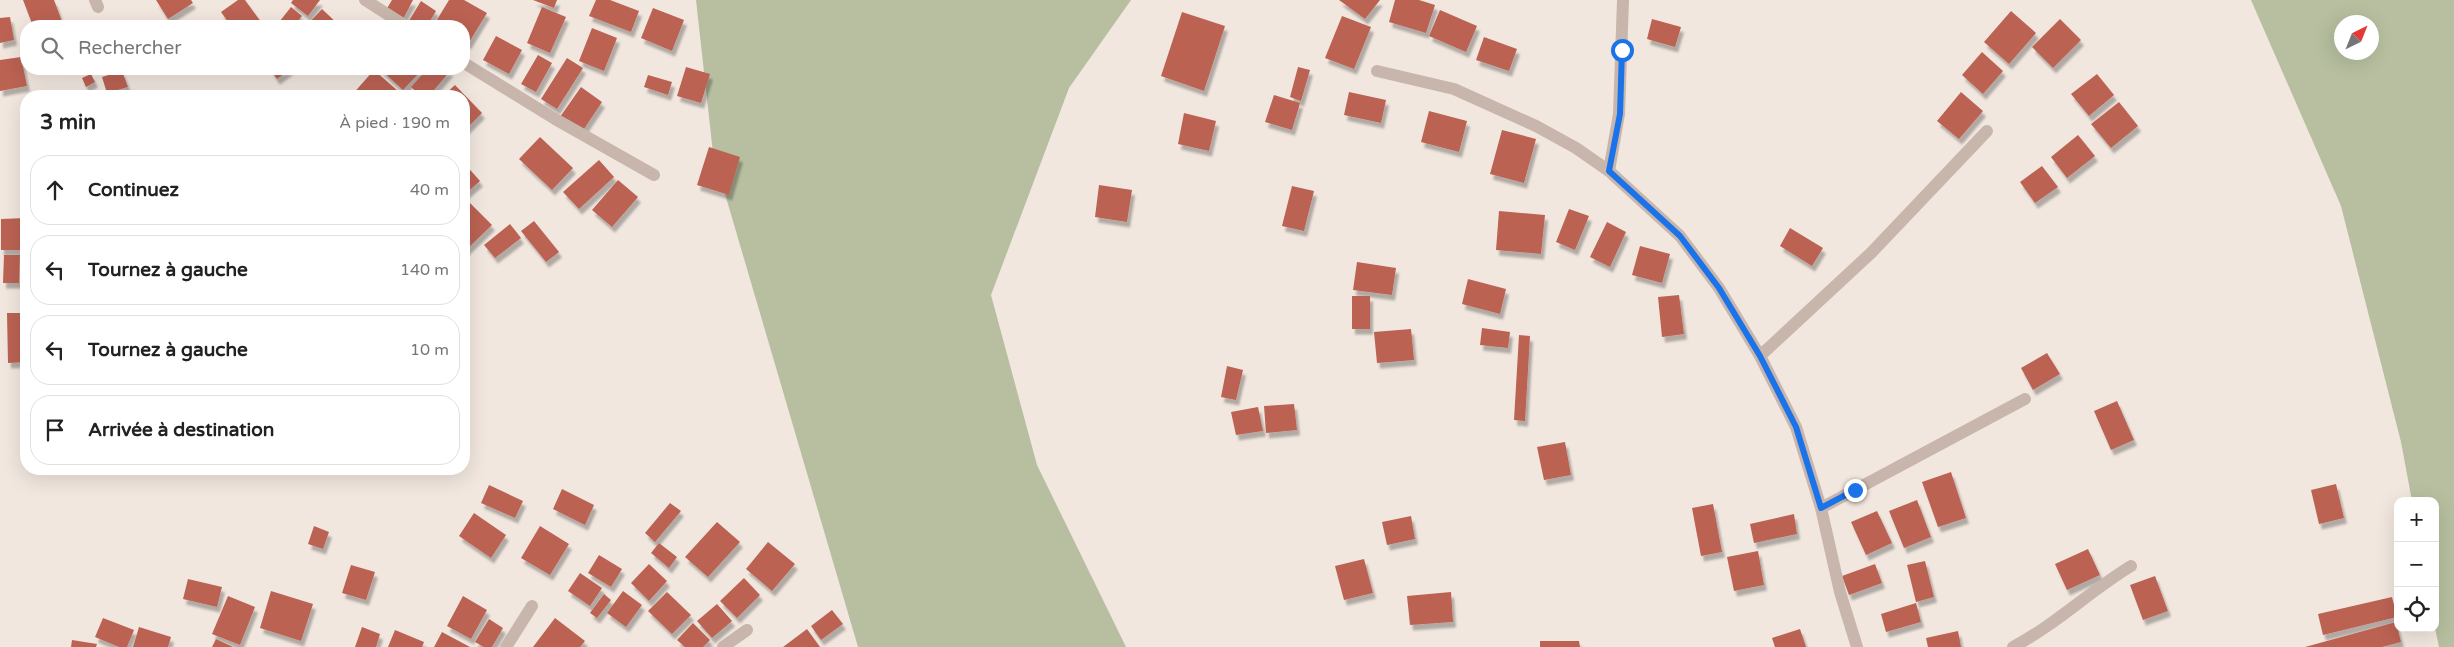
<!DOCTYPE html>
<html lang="fr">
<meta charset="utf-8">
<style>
:root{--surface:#fff;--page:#f6f6f6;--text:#222;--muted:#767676;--line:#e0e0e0}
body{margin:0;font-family:"Varela Round",sans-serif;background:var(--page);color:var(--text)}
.controls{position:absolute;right:15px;bottom:15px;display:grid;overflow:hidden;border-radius:10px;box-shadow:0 5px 20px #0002}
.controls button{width:45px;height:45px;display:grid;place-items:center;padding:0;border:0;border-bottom:1px solid var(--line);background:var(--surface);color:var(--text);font:25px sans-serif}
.compass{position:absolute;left:2334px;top:15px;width:45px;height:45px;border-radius:50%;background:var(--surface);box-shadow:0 5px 20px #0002;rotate:43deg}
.stop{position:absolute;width:15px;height:15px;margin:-11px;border:4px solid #1a73e8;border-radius:50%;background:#fff}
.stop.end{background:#1a73e8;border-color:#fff;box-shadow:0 1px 5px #0008}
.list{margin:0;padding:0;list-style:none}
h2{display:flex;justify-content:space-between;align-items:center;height:65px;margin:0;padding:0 20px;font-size:21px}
h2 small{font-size:16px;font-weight:400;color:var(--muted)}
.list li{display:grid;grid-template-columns:32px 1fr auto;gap:15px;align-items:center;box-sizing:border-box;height:70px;margin:0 10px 10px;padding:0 10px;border:1px solid var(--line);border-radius:20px}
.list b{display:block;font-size:19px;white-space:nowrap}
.list em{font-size:16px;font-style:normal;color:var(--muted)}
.icon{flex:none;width:28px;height:28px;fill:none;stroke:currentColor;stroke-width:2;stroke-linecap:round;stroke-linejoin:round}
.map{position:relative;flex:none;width:2454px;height:647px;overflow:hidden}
.search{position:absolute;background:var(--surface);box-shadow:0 5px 20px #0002;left:20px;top:20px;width:450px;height:55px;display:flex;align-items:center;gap:12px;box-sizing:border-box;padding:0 18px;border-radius:20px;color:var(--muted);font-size:19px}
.panel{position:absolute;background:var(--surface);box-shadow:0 5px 20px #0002;left:20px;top:90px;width:450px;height:385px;border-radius:20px}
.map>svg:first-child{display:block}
.green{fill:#b7bfa0;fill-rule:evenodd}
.building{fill:#bb6252;filter:url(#shadow)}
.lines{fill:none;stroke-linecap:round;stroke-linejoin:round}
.minor{stroke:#c8b6ac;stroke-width:12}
.route{stroke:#1a73e8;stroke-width:6}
</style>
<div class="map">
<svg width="2454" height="647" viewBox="0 0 2454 647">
<defs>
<filter id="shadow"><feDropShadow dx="3" dy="5.5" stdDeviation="1" flood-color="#0004"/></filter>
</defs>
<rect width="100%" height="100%" fill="#f1e7df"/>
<path class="green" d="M696,0H1131L1069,88L991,295L1037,465L1126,647H858L713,153Z
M2251,0H2454V647H2439L2435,628V501H2412L2401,442L2341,206ZM2342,22H2372V52H2342Z"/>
<path class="building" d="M23,0H54L63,24L33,26Z
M156,0H191L193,3L168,19Z
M238,0H245L264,26H231L221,12Z
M293,0H320L308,16L291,3Z
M392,0H413L403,19L386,10Z
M449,0H464L487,13L468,44L464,41V26H439L435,23Z
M533,0H557L554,8Z
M596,0H610L639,11L631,32L589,16Z
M1339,0H1380L1365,19Z
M1395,0H1419L1435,5L1426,33L1389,22Z
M421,1L436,11L427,26H411L407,24Z
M291,7L302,16L294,26H276Z
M542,7L566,17L550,53L527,43Z
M653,8L684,20L672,51L641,38Z
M322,9L340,26H306Z
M1440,10L1477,26L1466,52L1429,36Z
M2011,11L2036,33L2009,64L1984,42Z
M1182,12L1225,26L1204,91L1161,76Z
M1342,16L1371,27L1354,69L1325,58Z
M10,17L14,40L0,43V18Z
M1652,19L1681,27L1675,47L1647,39Z
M2060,19L2081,40L2053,68L2032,47Z
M592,28L617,38L604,71L579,61Z
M496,36L522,50L509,74L483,60Z
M1484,37L1517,49L1509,71L1476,60Z
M1982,52L2003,71L1983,94L1962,75Z
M538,55L552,63L536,92L521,84Z
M21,57L27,86L0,91V60Z
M567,58L583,68L557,109L541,99Z
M686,67L710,74L701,103L677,96Z
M1298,67L1310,70L1301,101L1290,97Z
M270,69H291L277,79Z
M380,69H423L403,90Z
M427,69L451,70L429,96H421L411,87Z
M374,70L398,91L392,96H351Z
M122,71L128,87L107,93L102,77Z
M91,74L95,82L86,87L82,78Z
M2097,74L2114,95L2089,116L2071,94Z
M648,75L672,82L668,95L644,87Z
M455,85L482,113L464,131V96H443Z
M581,87L602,102L582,132L560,117Z
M1349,92L1386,100L1381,123L1344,115Z
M1961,92L1983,111L1959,139L1937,121Z
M1274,95L1300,103L1292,130L1265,122Z
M2119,102L2138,126L2111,148L2091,124Z
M1429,111L1467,121L1459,152L1421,142Z
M1184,113L1216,121L1209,151L1178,144Z
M1502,130L1536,139L1524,183L1490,174Z
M2078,135L2095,156L2067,178L2051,157Z
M540,137L573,168L552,190L519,159Z
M709,147L740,157L729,195L697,185Z
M599,160L614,177L579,209L563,192Z
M464,163L480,181L464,195Z
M2042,166L2058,187L2035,203L2020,182Z
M618,180L638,197L612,227L592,210Z
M1099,185L1132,190L1127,222L1095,217Z
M1292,186L1314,191L1304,231L1282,226Z
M470,203L492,225L465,251L464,210Z
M1569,209L1589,216L1575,250L1556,242Z
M1499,211L1545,215L1541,254L1496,250Z
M26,218V250H1V219Z
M534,221L559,252L546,262L521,231Z
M1607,222L1626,232L1610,267L1590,257Z
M510,224L521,238L495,258L484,245Z
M1790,228L1823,248L1812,266L1780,246Z
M1640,246L1670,254L1662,283L1632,275Z
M4,255H20L19,283H3Z
M1357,262L1396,268L1392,295L1353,290Z
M1468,279L1506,289L1500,314L1462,304Z
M1679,295L1684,334L1662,337L1658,297Z
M1352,296H1370V329H1352Z
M7,313H26V362L8,363Z
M1482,328L1510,332L1508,348L1480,345Z
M1411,329L1414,360L1377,363L1374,332Z
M1519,335L1530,336L1525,421L1514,420Z
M2047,353L2060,374L2033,390L2021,368Z
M1227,366L1243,370L1236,400L1221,397Z
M2117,401L2134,440L2111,450L2094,411Z
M1294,404L1297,430L1266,433L1264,406Z
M1258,407L1263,431L1236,435L1231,412Z
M1565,442L1571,475L1544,480L1537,447Z
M1951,472L1966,518L1938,527L1922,482Z
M2336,484L2344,518L2319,524L2311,490Z
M489,485L523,501L515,518L481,503Z
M562,489L594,505L585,525L553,509Z
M1917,500L1931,537L1904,548L1889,511Z
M670,503L681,511L655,542L645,533Z
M1713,504L1722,552L1701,556L1692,508Z
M1877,511L1892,543L1866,555L1851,522Z
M474,513L506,535L491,558L459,536Z
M1794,514L1797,534L1754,543L1750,524Z
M1411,516L1415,539L1387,545L1382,522Z
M717,522L740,542L708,577L685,557Z
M314,526L329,532L323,549L308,544Z
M540,526L569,544L550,575L521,558Z
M768,542L795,564L772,591L746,569Z
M659,543L677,557L669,568L651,553Z
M2088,549L2100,575L2067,590L2055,564Z
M1758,551L1764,585L1734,591L1727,557Z
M599,555L622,569L611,587L588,573Z
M1364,559L1373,593L1344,600L1335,566Z
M1925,561L1934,597L1916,602L1907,565Z
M649,564L667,581L649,601L631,583Z
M1875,564L1882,583L1849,595L1842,576Z
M351,565L375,572L366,600L342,593Z
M580,573L602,588L590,606L568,591Z
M2155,576L2168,611L2143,620L2130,585Z
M744,578L760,595L737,618L720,601Z
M188,579L222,587L217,607L183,599Z
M271,591L313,604L301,641L260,628Z
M623,591L642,605L626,627L607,613Z
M667,592L691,615L672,634L648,611Z
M1451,592L1453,622L1410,625L1407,596Z
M604,594L611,600L597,618L590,613Z
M228,596L255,607L240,645L212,634Z
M463,596L487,610L471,639L447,626Z
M2392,597L2397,617L2323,635L2318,614Z
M1916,603L1921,622L1886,632L1881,614Z
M717,604L732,621L712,638L697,621Z
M832,610L843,624L821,640L811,626Z
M103,618L134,630L127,647H119L95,637Z
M555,618L585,641L580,647H533Z
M489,619L503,628L492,647H484L475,642Z
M2396,622L2401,642L2382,647H2305Z
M693,623L710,640L703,647H685L677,640Z
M139,627L171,637L168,647H133Z
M362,627L380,634L376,647H355Z
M807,629L820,647H783Z
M1800,629L1806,647H1775L1772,638Z
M395,630L424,642L422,647H388Z
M1958,631L1961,647H1928L1926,638Z
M442,632L470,647H434Z
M216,639L233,647H212Z
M72,640L97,644L96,647H71Z
M1540,641H1579L1580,647H1540Z"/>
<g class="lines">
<path class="minor" d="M95,0L98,7
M365,0L406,26
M464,63L555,119L654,175
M1377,71L1454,89L1536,126L1576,148L1609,171L1680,236L1719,288L1760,356L1796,427L1821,508L1840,592L1857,647
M1609,171L1619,114L1623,0
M1760,356L1872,252L1987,131
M1821,508L2025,399
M506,647L532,606
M723,647L747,630
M2013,647C2055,625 2090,591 2131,566"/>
</g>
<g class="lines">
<path class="route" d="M1622,50L1620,114L1609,171L1680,236L1719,288L1760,356L1796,427L1821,508L1855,490"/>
</g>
</svg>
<div class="controls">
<button>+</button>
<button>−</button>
<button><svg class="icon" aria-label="locate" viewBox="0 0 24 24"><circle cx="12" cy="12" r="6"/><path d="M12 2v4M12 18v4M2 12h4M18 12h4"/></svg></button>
</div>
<svg class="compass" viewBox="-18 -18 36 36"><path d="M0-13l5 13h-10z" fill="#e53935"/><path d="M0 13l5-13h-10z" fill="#767676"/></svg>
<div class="stop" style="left:1622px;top:50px"></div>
<div class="stop end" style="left:1855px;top:490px"></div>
<div class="search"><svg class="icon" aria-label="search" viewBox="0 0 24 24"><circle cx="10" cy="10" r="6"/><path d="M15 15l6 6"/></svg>Rechercher</div>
<section class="panel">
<h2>3 min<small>À pied · 190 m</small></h2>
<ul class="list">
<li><svg class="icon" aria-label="ahead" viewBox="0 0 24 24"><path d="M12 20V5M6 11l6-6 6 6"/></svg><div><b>Continuez</b></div><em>40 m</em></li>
<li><svg class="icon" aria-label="left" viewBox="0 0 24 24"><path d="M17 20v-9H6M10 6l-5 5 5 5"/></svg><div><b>Tournez à gauche</b></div><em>140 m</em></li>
<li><svg class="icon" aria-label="left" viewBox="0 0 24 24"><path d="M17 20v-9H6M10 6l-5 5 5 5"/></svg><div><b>Tournez à gauche</b></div><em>10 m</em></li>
<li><svg class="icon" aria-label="arrive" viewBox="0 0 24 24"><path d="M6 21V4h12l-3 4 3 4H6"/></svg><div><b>Arrivée à destination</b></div></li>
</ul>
</section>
</div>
